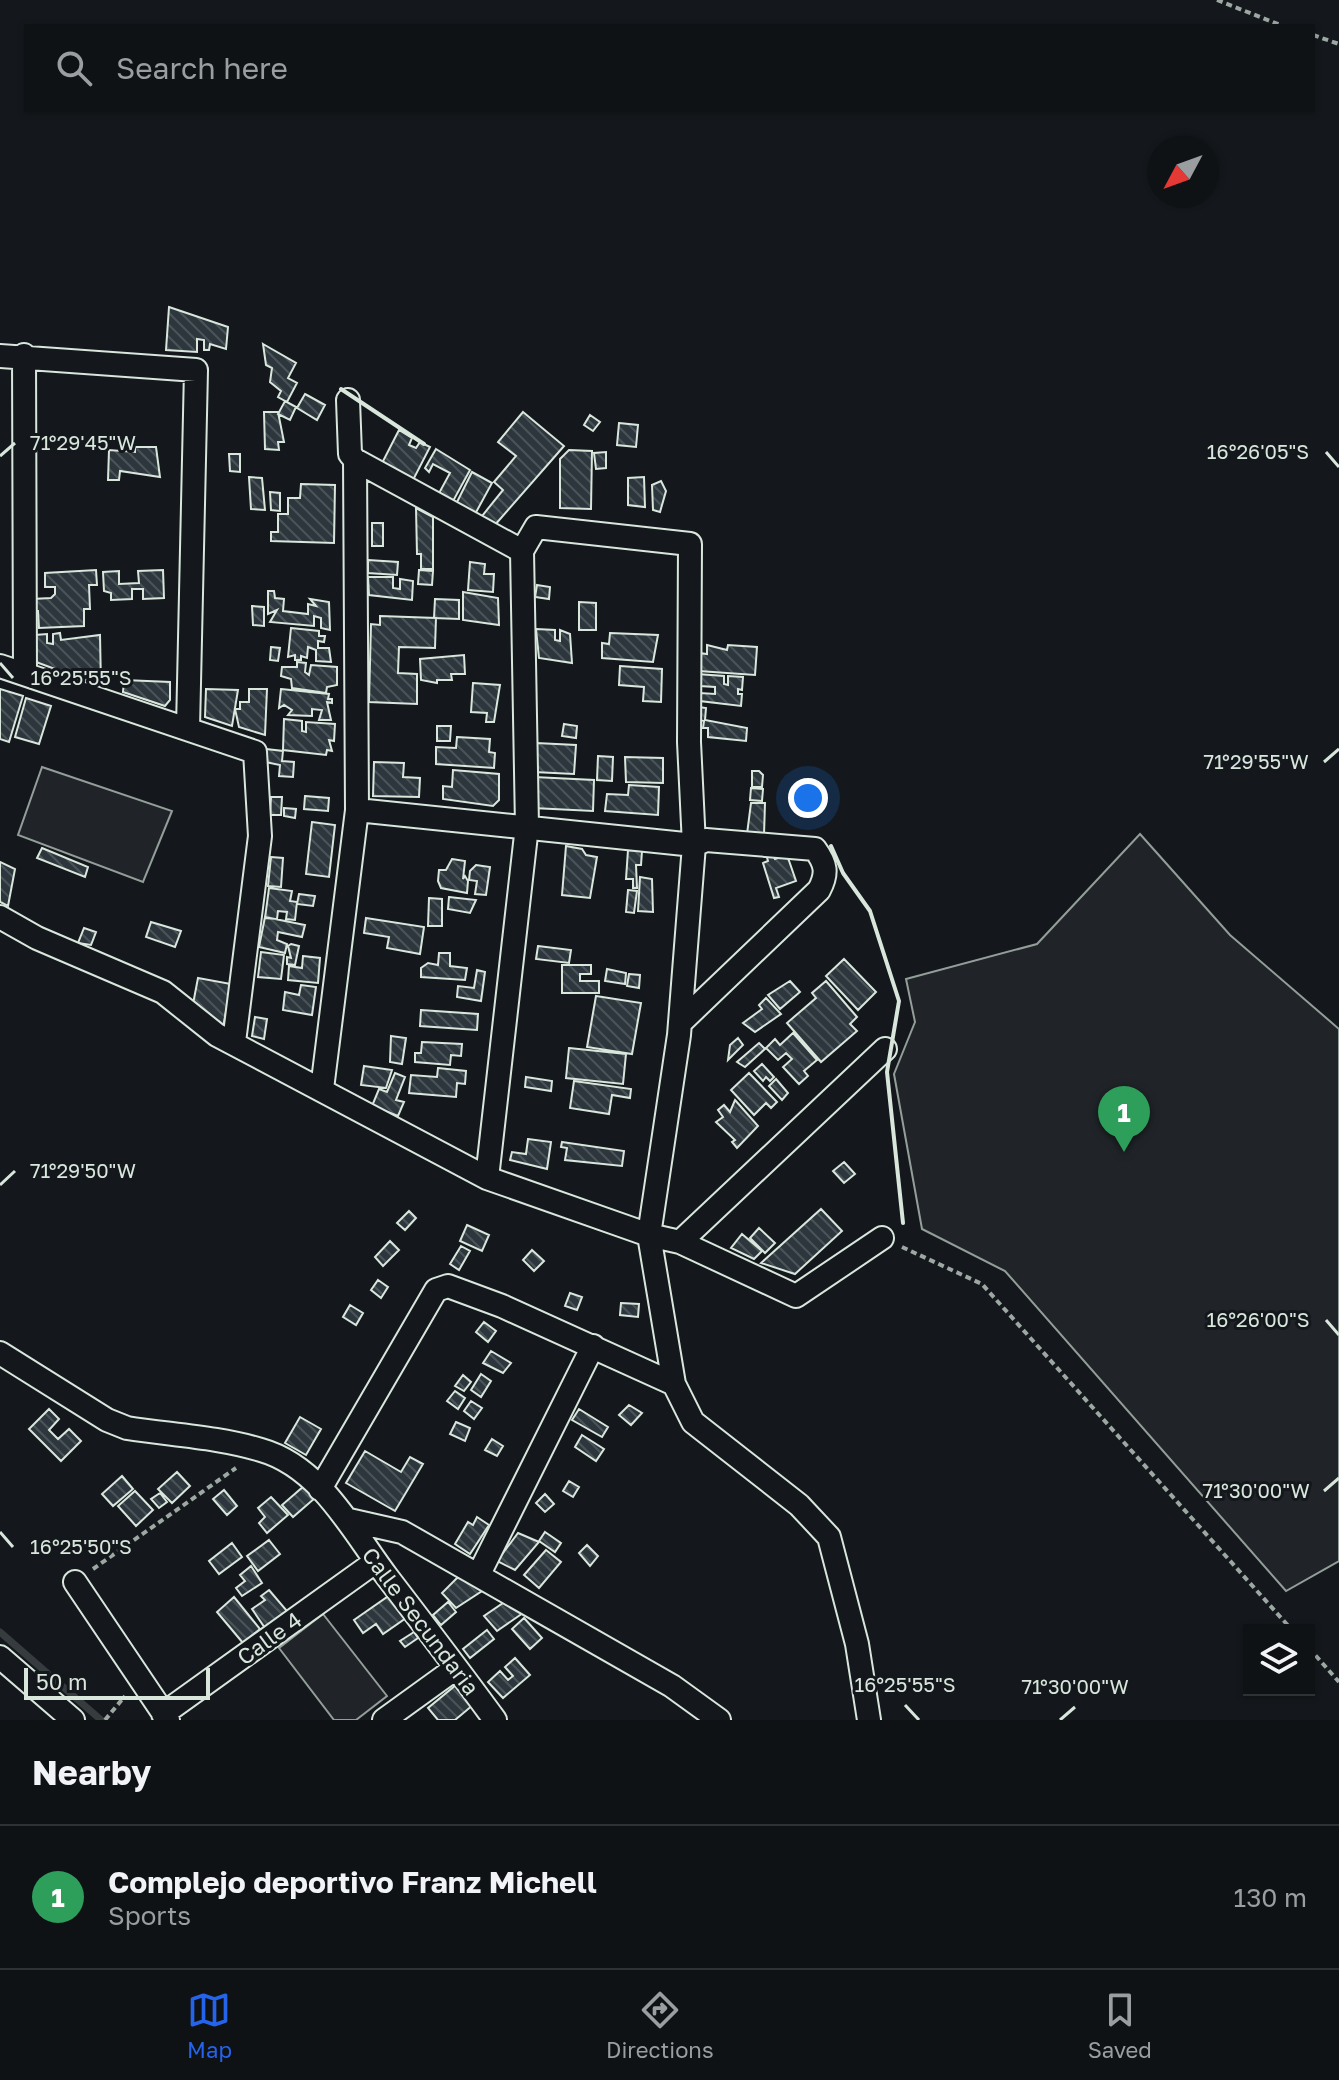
<!DOCTYPE html>
<meta charset="utf-8">
<style>
:root{--surface:#0f1215;--page:#1d2022;--text:#f1f3f6;--muted:#9b9ea0;--line:#2f3234;--accent:#2563eb}
body{margin:0;font-family:"Golos Text",sans-serif;background:var(--page);color:var(--text)}
.controls{position:absolute;right:24px;bottom:24px;display:grid;overflow:hidden;border-radius:0px;box-shadow:0 2px 6px #0004}
.controls button{width:72px;height:72px;display:grid;place-items:center;padding:0;border:0;border-bottom:2px solid var(--line);background:var(--surface);color:var(--text);font:40px sans-serif}
.compass{position:absolute;left:1147px;top:136px;width:72px;height:72px;border-radius:50%;background:var(--surface);box-shadow:0 2px 6px #0004;rotate:229deg}
.scale{position:absolute;left:24px;bottom:20px;width:186px;box-sizing:border-box;padding-left:8px;border:4px solid #d8e6dc;border-top:0;font-size:22px;line-height:28px;white-space:nowrap;color:#d8e6dc;-webkit-text-stroke:6px #14181c;paint-order:stroke}
.you{position:absolute;left:808px;top:798px;width:28px;height:28px;margin:-20px;border:6px solid #fff;border-radius:50%;background:#1a73e8;box-shadow:0 0 0 12px #1a73e833}
.badge{display:grid;place-items:center;width:52px;height:52px;border-radius:50%;background:var(--accent);color:#fff;font-size:26px;font-weight:700}
.pin{position:absolute;translate:-50% -66px;filter:drop-shadow(0 2px 4px #0008)}
.pin::after{content:'';position:absolute;top:42px;width:28px;height:24px;background:inherit;clip-path:polygon(0 0,100% 0,50% 100%)}
.list{margin:0;padding:0;list-style:none}
h2{display:flex;justify-content:space-between;align-items:center;height:104px;margin:0;padding:0 32px;font-size:34px}
h2 small{font-size:26px;font-weight:400;color:var(--muted)}
.list li{display:grid;grid-template-columns:52px 1fr auto;gap:24px;align-items:center;box-sizing:border-box;height:144px;padding:0 32px;border-top:2px solid var(--line)}
.list b{display:block;font-size:30px;white-space:nowrap}
.list p{margin:0;font-size:26px;white-space:nowrap;color:var(--muted)}
.list em{font-size:26px;font-style:normal;color:var(--muted)}
.icon{flex:none;width:44px;height:44px;fill:none;stroke:currentColor;stroke-width:2;stroke-linecap:round;stroke-linejoin:round}
.map{position:relative;flex:none;width:1339px;height:1720px;overflow:hidden}
.search{position:absolute;background:var(--surface);box-shadow:0 2px 6px #0004;left:24px;right:24px;top:24px;height:88px;display:flex;align-items:center;gap:20px;box-sizing:border-box;padding:0 28px;border-radius:0px;color:var(--muted);font-size:30px}
.sheet{height:248px;background:var(--surface)}
nav{display:flex;justify-content:space-around;align-items:center;box-sizing:border-box;height:112px;border-top:2px solid var(--line);background:var(--surface);font-size:22px;color:var(--muted)}
nav a{display:grid;justify-items:center;gap:4px}
nav .on{color:var(--accent)}
.map>svg:first-child{display:block}
.grass{fill:#202428;stroke:#939e99;stroke-width:2}
.lines{fill:none;stroke-linecap:round;stroke-linejoin:round}
.stream{stroke:#363b3e;stroke-width:7}
.building{fill:url(#building-back-hatch);stroke:#d8e6dc;stroke-width:2}
.minor-casing{stroke:#d8e6dc;stroke-width:26}
.path{stroke:#9da8a2;stroke-width:4;stroke-dasharray:6 4;stroke-linecap:butt}
.minor{stroke:#14181c;stroke-width:22}
.wall{stroke:#d8e6dc;stroke-width:4}
.ticks{fill:none;stroke:#d8e6dc;stroke-width:3}
.labels{text-anchor:middle;dominant-baseline:central;stroke-width:6;stroke-linejoin:round;paint-order:stroke}
.street-label{font-size:22px;fill:#d8e6dc;stroke:#14181c}
.ticks-label{font-size:20px;text-anchor:middle;fill:#d8e6dc;stroke:#14181c;stroke-width:6;stroke-linejoin:round;paint-order:stroke}
</style>
<div class="map">
<svg width="1339" height="1720" viewBox="0 0 1339 1720">
<defs>
<pattern id="building-back-hatch" width="6" height="6" patternUnits="userSpaceOnUse" patternTransform="scale(2)"><rect width="6" height="6" fill="#2c363c"/><path d="M-1 5l2 2M0 0l6 6M5-1l2 2" fill="none" stroke="#4a5358"/></pattern>
</defs>
<rect width="100%" height="100%" fill="#14181c"/>
<path class="grass" d="M42,767L172,811L143,882L18,835Z
M1140,834L1230,935L1339,1029V1561L1286,1591L1005,1271L922,1229L894,1074L915,1022L906,979L1037,944Z
M323,1614L387,1696L356,1720H334L279,1648Z"/>
<g class="lines">
<path class="stream" d="M0,1632L101,1720"/>
</g>
<path class="building" d="M169,307L228,327L226,349L210,344L209,350H204V340L197,339V352L166,350Z
M263,344L296,363L288,378L297,383L287,402L278,397L281,391L270,382L272,368L266,365Z
M305,394L325,405L317,420L297,408Z
M285,401L296,407L290,420L278,414Z
M264,412H278L284,442H278L279,450L265,449Z
M523,412L564,446L494,526L482,516L503,490L494,482L516,456L498,442Z
M590,415L600,422L593,431L584,425Z
M619,423L638,425L636,447L617,445Z
M399,430L412,438L409,445L416,448L420,442L430,447L412,482L381,465Z
M135,447H156L160,477L120,471L119,480H108L109,450L135,452Z
M436,449L470,470L452,503L438,495L450,473L433,464L429,472L425,468Z
M569,450L592,451L591,509L560,508V459Z
M606,452V468L596,469L594,453Z
M229,454H240V472L230,471Z
M472,472L492,483L474,516L455,506Z
M249,477L262,478L265,510L251,509Z
M644,477L645,507L628,505V478Z
M661,481L666,491L660,512L653,510L652,485Z
M301,484L335,485L334,543L271,541V532H278V514H288V498H300Z
M270,492L280,493V511L271,510Z
M416,508L433,517V569H421V554H417Z
M372,523H383V546H372Z
M368,560L398,562L397,575L368,573Z
M470,562L485,564L484,574H494L493,592L468,590Z
M96,570L97,585H89L90,609H84V626L39,628L38,611H32V599L51,598L55,594V587H45V573Z
M163,570L164,598L143,599V589H132V599L111,600V593L104,591L103,572L119,571V584L139,583L138,571Z
M419,570L433,571L432,585L418,584Z
M368,577H393V588L400,589V579L413,581L412,600L369,595Z
M537,585L550,587L549,599L535,597Z
M268,591H274L275,598L284,599L283,611L308,614V604L316,606L310,599L329,602L330,630L321,628V618L314,616V626L270,622L277,610L268,614Z
M463,592L498,598L499,625L463,620Z
M435,599L459,600V619L434,618Z
M579,602L596,603V630H579Z
M252,606L264,607V626L253,625Z
M380,616L436,618L435,648L399,647L398,673L417,674V704L369,702L371,624L380,625Z
M291,628L319,631V636H325L324,642L318,641V648H329L331,662L316,661V650L308,647L307,658L301,656V660H295V655L288,657Z
M536,629L555,630V640L560,641V630L570,634L572,663L539,658Z
M60,633L61,640L100,635L101,686L36,662L35,635L47,634V643L53,644V634Z
M610,633L658,635L653,662L602,658V643L609,644Z
M707,645L727,650L728,645L757,647L755,675L699,671V653L707,654Z
M271,647L280,648L278,661L270,660Z
M464,655L465,674H451L452,680H437V683L421,680L420,659Z
M297,662L306,663L305,672L309,675L311,665L337,667V685L327,687L326,693L292,688L291,679L281,676L282,667H297Z
M620,666L662,669L661,702L643,701L644,687L619,685Z
M697,674L724,676V684L728,685V676L743,677L742,690L738,689V694H742L741,706L700,701V693L715,694V687L700,686Z
M124,680L170,682V700L165,706L123,692Z
M473,683L500,685L494,722H486L487,713L471,712Z
M0,689L23,696L9,742L0,739Z
M206,689L238,690L232,726L205,717Z
M249,689H267L265,735L239,727L235,709H240V702H249Z
M281,689L329,694L328,699H332V703L327,702L331,720H319L322,710L312,709V716L288,715L292,710L284,705L279,708Z
M26,698L51,706L39,744L15,737Z
M699,707L706,708L705,720L747,728L746,741L708,737V728H703L704,721L698,720Z
M284,719L302,721V731L306,732V722L335,724L334,741L329,740L332,751L327,750L326,755L283,750Z
M564,724L577,726L576,738L562,736Z
M437,726H451L450,741H437Z
M457,737L490,739L489,752L495,753L494,768L436,764V747L456,748Z
M536,743L576,745L574,774L534,772Z
M266,749L283,751L282,761L294,762L293,777L279,776L280,765L265,762Z
M598,756L613,757L612,781L597,780Z
M625,757L663,758V783L626,782Z
M374,762L404,763L403,777L420,778L419,797L373,796Z
M453,770L499,774V800L493,806L443,799V786L452,787Z
M752,771H759L763,775L762,787H752Z
M534,777L594,780L593,811L533,808Z
M629,785L659,787L658,815L605,811L607,794L628,795Z
M751,788L763,789L762,801L750,800Z
M305,796L329,798L328,811L304,809Z
M271,797H282L281,815H270Z
M751,803H765L764,835L747,834Z
M284,808L296,809L295,818L284,816Z
M312,822L335,825L329,877L306,874Z
M566,846L582,849L586,855L597,857L590,898L562,895Z
M42,848L88,867L85,877L37,858Z
M628,850L642,851L641,865H636L637,888H633V879H626Z
M772,852L775,859L787,855L796,881L776,888L779,897L774,898L763,863L768,861L766,854Z
M271,857L283,858L281,887L268,886Z
M452,859L465,861L463,879L465,876L468,881L467,893L441,888L438,881L439,870H446Z
M0,862L15,869L8,906L0,902Z
M476,865L490,867L486,895L475,894L477,881L469,880L470,871Z
M640,877L652,879L653,912L638,911Z
M269,888L292,891L290,901L297,902L295,920L286,919L287,912L278,911L277,919L265,918Z
M628,890L637,891L634,913L626,912Z
M299,894L315,896L313,906L297,904Z
M449,897L476,900L470,913L448,909Z
M429,898L442,899V926H428Z
M265,917L305,925L302,937L278,932L277,940L287,944L285,953L259,947Z
M366,918L424,927L420,954L387,948L389,937L364,933Z
M151,922L181,931L175,947L146,937Z
M84,928L96,932L91,945L78,943Z
M291,944L299,946L295,965L287,964V957L291,958L288,946Z
M538,946L571,950L569,963L536,959Z
M261,952L284,955L281,979L258,977Z
M439,953H450V966L467,968L465,980L421,977V968L428,963L438,965Z
M303,956L320,958L318,983L288,980L289,966L302,968Z
M844,959L876,992L858,1010L826,976Z
M562,965H591V974H580V981H599V993H562Z
M607,969L626,973L625,984L605,981Z
M477,970L485,972L481,1001L457,997L458,986L474,988Z
M629,974L640,975L639,988L627,986Z
M198,978L231,984L223,1028L193,1004Z
M790,981L800,992L780,1009L768,995Z
M826,981L857,1017L850,1024L857,1031L821,1062L787,1023L816,998L812,993Z
M301,985L316,987L312,1015L283,1010L285,992L299,995Z
M596,996L641,1003L632,1054L587,1047Z
M766,998L781,1014L755,1032L743,1023L762,1009L759,1005Z
M421,1010L478,1014L477,1030L420,1026Z
M255,1017L267,1019L264,1039L252,1036Z
M793,1033L817,1060L804,1071L808,1076L799,1084L783,1067L792,1059L786,1053L778,1060L766,1048L775,1039L780,1045Z
M391,1036L406,1038L402,1064L390,1062Z
M738,1038L743,1045L728,1060L730,1045Z
M422,1042L462,1044L461,1056L451,1055L450,1065L415,1062V1053H421Z
M759,1043L765,1049L745,1067L740,1064L737,1062Z
M569,1048L626,1054L623,1084L566,1078Z
M762,1064L774,1077L770,1081L766,1077L763,1081L754,1071Z
M364,1066L392,1070L386,1088L361,1085Z
M438,1068L466,1071L465,1084L457,1083L456,1097L409,1093L411,1075L437,1077Z
M395,1073L405,1077L396,1100L404,1102L398,1116L372,1106L379,1089L387,1092Z
M749,1073L777,1102L771,1108L766,1103L754,1115L731,1090Z
M526,1077L552,1081L551,1091L525,1087Z
M776,1079L788,1093L782,1100L769,1086Z
M574,1081L631,1089L630,1098L612,1095L609,1114L570,1108Z
M735,1100L758,1126L737,1148L732,1142L735,1140L716,1122L723,1117L718,1110L724,1105L730,1112Z
M528,1139L551,1142L547,1169L510,1160L512,1152L526,1154Z
M562,1142L624,1151L622,1166L565,1160L567,1148L561,1147Z
M844,1162L855,1174L844,1183L833,1171Z
M821,1209L842,1231L795,1274L761,1263Z
M409,1211L416,1218L405,1230L397,1223Z
M467,1225L489,1235L482,1251L460,1241Z
M759,1228L775,1243L765,1253L750,1238Z
M742,1234L762,1251L754,1259L731,1248Z
M390,1241L399,1250L383,1266L375,1257Z
M461,1246L470,1251L459,1270L450,1264Z
M532,1250L544,1261L534,1271L523,1260Z
M378,1280L388,1287L381,1298L371,1290Z
M570,1293L582,1297L577,1310L565,1306Z
M621,1303L639,1304L638,1317L620,1315Z
M350,1305L363,1313L356,1325L343,1317Z
M484,1322L496,1331L488,1342L476,1332Z
M491,1351L511,1363L503,1373L483,1363Z
M481,1374L491,1381L481,1397L471,1390Z
M463,1375L471,1382L464,1391L455,1386Z
M455,1391L465,1398L458,1409L447,1401Z
M471,1401L482,1408L474,1419L464,1411Z
M629,1405L642,1413L631,1425L619,1415Z
M49,1409L59,1419L49,1430L58,1439L69,1429L81,1441L61,1461L29,1429Z
M579,1409L608,1427L602,1437L572,1420Z
M300,1417L321,1429L306,1455L285,1443Z
M456,1422L470,1428L465,1441L450,1434Z
M582,1435L604,1449L596,1461L575,1447Z
M492,1439L503,1446L497,1456L485,1450Z
M365,1451L401,1472L410,1457L423,1464L395,1511L346,1483Z
M177,1472L190,1486L172,1503L158,1489Z
M122,1476L133,1489L113,1506L102,1494Z
M569,1481L579,1487L573,1497L563,1491Z
M304,1486L315,1498L293,1517L282,1505Z
M224,1490L237,1506L227,1515L213,1499Z
M135,1491L153,1510L136,1526L118,1506Z
M160,1493L167,1502L159,1508L151,1499Z
M545,1494L554,1504L545,1512L536,1503Z
M271,1497L288,1515L267,1533L259,1523L265,1517L258,1508Z
M477,1517L489,1525L470,1554L455,1544L468,1522L473,1525Z
M545,1532L561,1543L555,1552L539,1541Z
M518,1533L539,1542L515,1570L497,1561Z
M269,1540L280,1554L258,1571L247,1556Z
M232,1543L242,1557L219,1574L209,1561Z
M587,1545L598,1556L590,1566L579,1553Z
M546,1550L561,1562L539,1588L524,1575Z
M251,1566L262,1583L242,1596L236,1588L245,1581L240,1575Z
M458,1577L482,1591L456,1608L442,1593Z
M269,1590L287,1611L265,1628L252,1609L265,1600L261,1596Z
M390,1595L406,1618L383,1634L376,1624L363,1633L354,1620Z
M234,1597L260,1629L243,1643L217,1612Z
M506,1601L523,1613L497,1631L484,1616Z
M448,1602L456,1612L441,1625L433,1615Z
M524,1618L542,1638L530,1649L512,1629Z
M487,1630L494,1639L470,1658L463,1649Z
M414,1632L418,1638L405,1647L400,1641Z
M515,1658L530,1675L503,1698L488,1682L500,1671L508,1680L513,1676L505,1667Z
M456,1685L473,1705L455,1720H438L428,1708Z"/>
<g class="lines">
<defs>
<path id="minor" d="M24,355L25,674
M0,356L196,370L188,728
M348,400L350,454L355,460L522,551
M0,666L255,752L260,836L234,1042
M357,810L694,845L706,840L815,849C826,864 828,873 819,890L680,1023
M0,917L37,938L163,992L217,1035L487,1178L649,1235L680,1242L796,1296L882,1238
M322,1089L357,810L355,460
M487,1178L527,826L522,551L536,527L690,544L689,742L694,845L679,1035L649,1235L674,1384L693,1422L799,1505L829,1537L857,1644L869,1720
M680,1242L885,1049
M0,1353L107,1420L127,1428C171,1435 218,1437 261,1450C321,1467 353,1532 388,1578C424,1625 460,1672 495,1720
M320,1489L436,1290L448,1286L502,1306L674,1384
M349,1520L402,1532L672,1686L719,1720
M479,1574L593,1346
M75,1582L168,1720
M0,1657L73,1720
M163,1714L375,1562
M384,1720L456,1668"/>
</defs>
<use href="#minor" class="minor-casing"/>
<path class="path" d="M1217,0L1283,26
M1313,35L1339,44
M902,1247L982,1284L1292,1630
M93,1569L236,1468
M1309,1648L1339,1682
M105,1720L125,1696"/>
<use href="#minor" class="minor"/>
<path class="wall" d="M341,389L424,444
M831,846L843,873L870,911L899,1001L887,1072L903,1223"/>
</g>
<path class="ticks" d="M1326,452L1339,467M0,456L15,443M0,663L13,678M1324,762L1339,749M0,1185L15,1171M1326,1320L1339,1335M1324,1491L1339,1478M0,1532L13,1547M905,1705L919,1720M1060,1720L1075,1707"/>
<g class="labels">
<g class="street-label">
<text transform="translate(421 1621) rotate(53)">Calle Secundaria</text>
<text transform="translate(269 1638) rotate(-36)">Calle 4</text>
</g>
</g>
<g class="ticks-label">
<text x="83" y="450">71°29'45"W</text>
<text x="1258" y="459">16°26'05"S</text>
<text x="81" y="685">16°25'55"S</text>
<text x="1256" y="769">71°29'55"W</text>
<text x="83" y="1178">71°29'50"W</text>
<text x="1258" y="1327">16°26'00"S</text>
<text x="1256" y="1498">71°30'00"W</text>
<text x="81" y="1554">16°25'50"S</text>
<text x="905" y="1692">16°25'55"S</text>
<text x="1075" y="1694">71°30'00"W</text>
</g>
</svg>
<div class="controls">
<button><svg class="icon" aria-label="layers" viewBox="0 0 24 24"><path d="M12 4l9 5-9 5-9-5zM3 14l9 5 9-5"/></svg></button>
</div>
<svg class="compass" viewBox="-18 -18 36 36"><path d="M0-13l5 13h-10z" fill="#e53935"/><path d="M0 13l5-13h-10z" fill="#9b9ea0"/></svg>
<div class="scale">50 m</div>
<div class="you"></div>
<div class="pin badge" style="left:1124px;top:1152px;background:#2e9e5b">1</div>
<div class="search"><svg class="icon" aria-label="search" viewBox="0 0 24 24"><circle cx="10" cy="10" r="6"/><path d="M15 15l6 6"/></svg>Search here</div>
</div>
<section class="sheet">
<h2>Nearby<small></small></h2>
<ul class="list">
<li><span class="badge" style="background:#2e9e5b">1</span><div><b>Complejo deportivo Franz Michell</b><p>Sports</p></div><em>130 m</em></li>
</ul>
</section>
<nav>
<a class="on"><svg class="icon" aria-label="map" viewBox="0 0 24 24"><path d="M3 6l6-2 6 2 6-2v14l-6 2-6-2-6 2zM9 4v14M15 6v14"/></svg>Map</a>
<a><svg class="icon" aria-label="directions" viewBox="0 0 24 24"><path d="M12 3l9 9-9 9-9-9zM9 14v-3h6M13 9l2 2-2 2"/></svg>Directions</a>
<a><svg class="icon" aria-label="saved" viewBox="0 0 24 24"><path d="M7 4h10v16l-5-4-5 4z"/></svg>Saved</a>
</nav>
